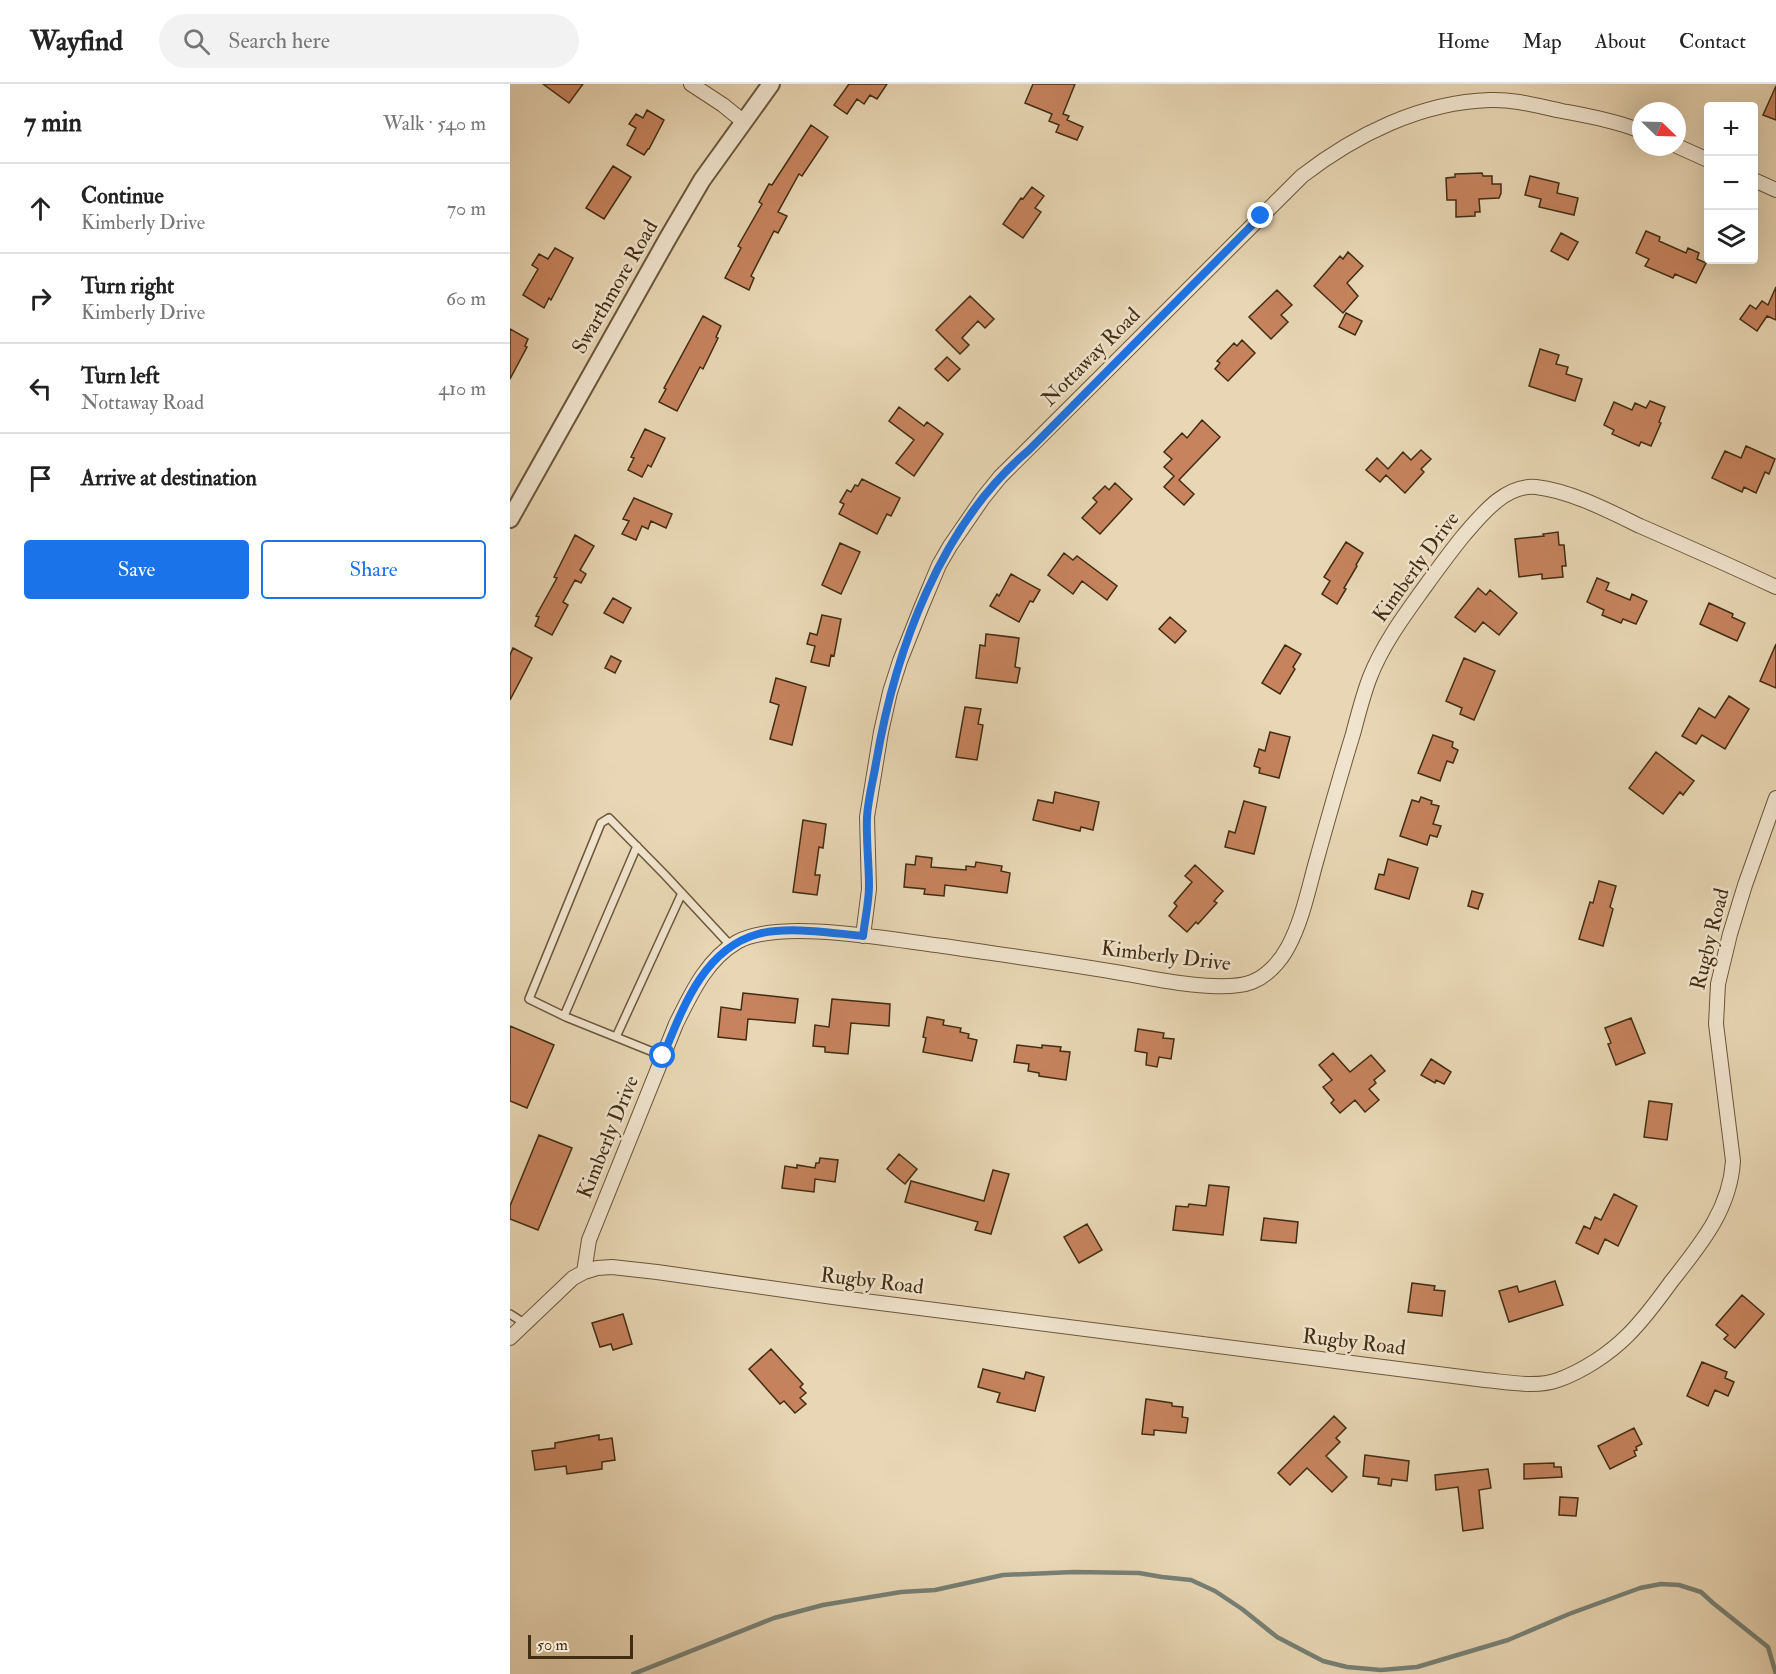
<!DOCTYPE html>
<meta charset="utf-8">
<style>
:root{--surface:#fff;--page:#f2f2f2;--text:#222;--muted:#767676;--line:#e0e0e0;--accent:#1a73e8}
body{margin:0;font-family:"IM FELL Double Pica",serif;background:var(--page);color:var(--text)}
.controls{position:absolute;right:18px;top:18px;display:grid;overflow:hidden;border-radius:6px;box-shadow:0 6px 24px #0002}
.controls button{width:54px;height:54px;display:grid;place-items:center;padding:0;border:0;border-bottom:2px solid var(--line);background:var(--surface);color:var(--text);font:30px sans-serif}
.compass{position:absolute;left:1122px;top:18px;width:54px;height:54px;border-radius:50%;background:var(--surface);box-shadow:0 6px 24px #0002;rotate:113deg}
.scale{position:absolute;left:18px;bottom:15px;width:105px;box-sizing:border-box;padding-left:6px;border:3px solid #422d13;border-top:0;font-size:16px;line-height:21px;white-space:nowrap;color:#422d13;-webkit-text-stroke:4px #f0e4ce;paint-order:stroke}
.stop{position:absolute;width:18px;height:18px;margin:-14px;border:4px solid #1a73e8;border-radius:50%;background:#fff}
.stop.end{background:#1a73e8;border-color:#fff;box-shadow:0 2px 6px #0008}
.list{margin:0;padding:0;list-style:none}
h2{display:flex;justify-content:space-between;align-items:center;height:78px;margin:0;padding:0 24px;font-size:26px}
h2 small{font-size:20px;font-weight:400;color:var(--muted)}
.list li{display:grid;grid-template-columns:39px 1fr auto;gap:18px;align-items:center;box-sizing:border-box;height:90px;padding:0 24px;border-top:2px solid var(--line)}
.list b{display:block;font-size:22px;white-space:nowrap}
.list p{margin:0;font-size:20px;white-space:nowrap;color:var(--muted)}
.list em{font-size:20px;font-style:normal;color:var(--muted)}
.actions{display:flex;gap:12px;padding:18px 24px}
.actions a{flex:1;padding:14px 0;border:2px solid var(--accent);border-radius:6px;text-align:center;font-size:21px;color:var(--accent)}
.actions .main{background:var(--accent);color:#fff}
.icon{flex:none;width:33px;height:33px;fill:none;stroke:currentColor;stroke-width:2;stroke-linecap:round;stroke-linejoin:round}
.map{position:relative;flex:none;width:1266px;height:1590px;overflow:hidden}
header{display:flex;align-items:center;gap:36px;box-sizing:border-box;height:84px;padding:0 30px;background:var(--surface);border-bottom:2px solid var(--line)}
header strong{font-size:28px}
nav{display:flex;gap:33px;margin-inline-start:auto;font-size:21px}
.search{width:420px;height:54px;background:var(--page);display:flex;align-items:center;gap:15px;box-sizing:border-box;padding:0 21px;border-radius:33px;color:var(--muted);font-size:22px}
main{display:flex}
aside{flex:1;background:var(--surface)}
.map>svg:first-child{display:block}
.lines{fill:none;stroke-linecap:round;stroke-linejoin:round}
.stream{stroke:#778075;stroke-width:4.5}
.building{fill:#c6835e;stroke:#422d13;stroke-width:1.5}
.service-casing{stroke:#6c573b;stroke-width:10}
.minor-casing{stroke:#6c573b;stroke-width:16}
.tertiary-casing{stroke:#6c573b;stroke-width:20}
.service{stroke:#f0e4ce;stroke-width:7}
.minor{stroke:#f0e4ce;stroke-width:14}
.tertiary{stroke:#f0e4ce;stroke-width:16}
.route{stroke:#1a73e8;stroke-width:8}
.labels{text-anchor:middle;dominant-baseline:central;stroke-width:5;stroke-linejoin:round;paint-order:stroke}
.street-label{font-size:21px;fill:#422d13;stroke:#f0e4ce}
</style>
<header>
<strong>Wayfind</strong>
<div class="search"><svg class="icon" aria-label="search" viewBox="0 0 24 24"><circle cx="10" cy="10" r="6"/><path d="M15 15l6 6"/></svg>Search here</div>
<nav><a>Home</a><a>Map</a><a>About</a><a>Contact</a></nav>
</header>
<main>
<aside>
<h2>7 min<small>Walk · 540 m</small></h2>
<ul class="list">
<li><svg class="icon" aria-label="ahead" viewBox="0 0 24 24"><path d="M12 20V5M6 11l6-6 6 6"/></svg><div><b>Continue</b><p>Kimberly Drive</p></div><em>70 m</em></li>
<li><svg class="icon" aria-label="right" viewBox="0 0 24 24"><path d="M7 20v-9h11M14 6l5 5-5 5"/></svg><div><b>Turn right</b><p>Kimberly Drive</p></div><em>60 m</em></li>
<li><svg class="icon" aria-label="left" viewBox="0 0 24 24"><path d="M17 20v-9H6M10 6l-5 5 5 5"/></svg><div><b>Turn left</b><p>Nottaway Road</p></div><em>410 m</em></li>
<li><svg class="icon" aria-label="arrive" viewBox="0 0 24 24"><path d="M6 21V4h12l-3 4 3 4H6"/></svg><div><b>Arrive at destination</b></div></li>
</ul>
<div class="actions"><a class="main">Save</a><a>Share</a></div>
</aside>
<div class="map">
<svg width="1266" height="1590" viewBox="0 0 1266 1590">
<rect width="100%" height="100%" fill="#e8d6b4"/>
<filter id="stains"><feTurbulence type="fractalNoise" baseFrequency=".00333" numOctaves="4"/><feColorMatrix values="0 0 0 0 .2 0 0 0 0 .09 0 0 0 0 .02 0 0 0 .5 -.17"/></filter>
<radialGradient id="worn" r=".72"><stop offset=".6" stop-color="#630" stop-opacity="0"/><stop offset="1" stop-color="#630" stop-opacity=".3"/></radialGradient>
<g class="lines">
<path class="stream" d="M123,1590L264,1534L313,1521L391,1508L425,1506L493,1491L564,1488L629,1489L652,1493L681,1496L705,1507L732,1525L767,1553L813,1577L837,1583L871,1586L907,1583L998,1556L1059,1530L1130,1504L1151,1500L1169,1501L1191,1508L1203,1519L1258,1563L1266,1590"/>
</g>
<path class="building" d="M33,0H73L59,19Z
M339,0H377L367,15L360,11L354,20L347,15L337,30L324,21Z
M523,0H565L553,30L559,32L557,36L573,43L567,56L546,48L549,41L539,37L542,30L515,19Z
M1266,2V36L1253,31Z
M137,26L154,36L139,65H138L134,71L117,61L126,44L119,40L126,30L133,34Z
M301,41L318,53L292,92L289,90L268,128L277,132L268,149L264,147L241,192L244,194L239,206L215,194L231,164L228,162L252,120L249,118L259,100L262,101Z
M103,82L121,93L94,135L76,124Z
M972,89L973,92H982V100H991V109L989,114L969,115L970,128H965V132L946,133V116H937L936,94L945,93V90Z
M1020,92L1049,99L1047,109L1068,114L1064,131L1029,123L1031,115L1015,111Z
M522,103L534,112L525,124L531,128L513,154L493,140L511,114L513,115Z
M1136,147L1150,153L1149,157L1176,169L1178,164L1189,169L1187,175L1196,179L1186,199L1165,190L1163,194L1135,182L1139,175L1126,169Z
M1051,149L1068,158L1058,176L1041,167Z
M45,164L63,174L41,216L39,214L34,224L13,211L28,185L22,181L29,170L38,175Z
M838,168L853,182L837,199L848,212L833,229L804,202L830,172L833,175Z
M1266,203V236L1257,232L1247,247L1230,235L1240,221L1246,225L1252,217L1258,221Z
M767,206L782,221L771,231L778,238L761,255L739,233Z
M460,212L484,235L475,244L468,237L452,254L459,261L450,270L426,246Z
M836,229L852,237L845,251L829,243Z
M193,232L211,242L206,253L208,254L193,285L190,283L167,327L149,318L156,305L154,304Z
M0,245L18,255L15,262L17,263L0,295Z
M732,256L745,269L718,297L705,285L710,279L707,277L724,259L727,262Z
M1030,265L1049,271L1046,280L1058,283L1056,290L1072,295L1065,317L1019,302Z
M437,273L450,285L438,297L425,285Z
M1140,317L1155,323L1149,338L1151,339L1141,362L1131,358L1129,362L1102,350L1104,346L1094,341L1104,318L1122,326L1125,319L1136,324Z
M389,323L414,342L417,338L433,350L404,392L386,379L404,356L379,337Z
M692,336L710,353L669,396L684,410L674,421L654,403L664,392L654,383L662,375L654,368L672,349L677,354Z
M135,345L155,354L141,383L138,381L132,393L118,386L124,374L121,373Z
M1236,362L1265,375L1259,390L1255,388L1246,409L1234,403L1232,408L1202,394L1215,367L1231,374Z
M911,366L921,375L911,385L914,388L895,409L876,391L870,398L856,386L867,374L878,385L893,368L901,376Z
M352,395L390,414L381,432L377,430L367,450L329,430L334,420L330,418L337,406L341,408L345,401L348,402Z
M605,399L622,415L590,450L572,434L587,418L583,414L595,402L599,406Z
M124,414L162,430L156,444L141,437L138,445L132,442L126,456L112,450L119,437L113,435Z
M1048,448L1049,461H1054L1056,482H1052L1053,493L1032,495V490L1009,493L1005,455L1034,452L1033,450Z
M65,451L84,462L70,486L76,490L71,499L65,496L53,518L58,521L42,551L25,542L29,533L26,532L47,494L44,493Z
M836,458L853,469L846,481L847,482L834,504L836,505L827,520L812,510L820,497L814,493Z
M330,459L350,468L331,510L312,501Z
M554,469L563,476L567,472L607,502L597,516L572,497L563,510L538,491Z
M501,490L530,506L523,518L520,517L509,538L480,522L487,510L489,512Z
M1087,494L1099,499L1096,506L1120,516L1122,510L1137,517L1126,540L1113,535L1111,539L1092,531L1094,526L1077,518Z
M968,504L976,511L980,506L1007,529L989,551L973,538L965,548L945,533Z
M103,514L121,524L113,539L94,529Z
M1199,519L1223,530L1222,533L1235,539L1227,557L1190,540Z
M312,531L331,535L324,572L321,571L319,582L301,578L305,562L297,560L300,549L307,551Z
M660,533L676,547L665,559L649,545Z
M476,550L509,554L505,583L510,584L507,599L466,594L470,561L475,562Z
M1266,560V604L1250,597Z
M775,561L791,570L783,583L785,585L770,610L752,599Z
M3,564L22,574L0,616V571Z
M101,572L111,577L105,589L95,584Z
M954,574L985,587L964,636L950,630L952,624L936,617Z
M266,594L296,603L282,661L260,655L269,621L260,618Z
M1219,612L1239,625L1215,665L1192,651L1186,660L1172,652L1189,624L1205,634Z
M455,623L471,625L468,640L473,641L467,676L446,673Z
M760,648L780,653L769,694L749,689L750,684L744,682L749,665L755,667Z
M923,651L943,658L942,663L948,666L943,679L937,677L930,697L908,689Z
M1146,668L1184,697L1173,711L1170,708L1153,730L1119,704Z
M545,708L589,718L583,746L571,743L570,747L523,736L528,716L543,719Z
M911,713L922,717L921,720L929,722L923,740L931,742L927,753L920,751L917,761L890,752L902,716L909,718Z
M734,717L756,723L744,770L715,763L719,747L725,749Z
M293,736L316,740L313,764L309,763L305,791H310L307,811L283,808Z
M406,772L422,774L421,783L456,786V782L465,783L466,778L492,782L491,787L500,789L497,809L435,801L434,812L414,810L415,805L394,803L396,780L405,781Z
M878,775L908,784L899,815L865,805L869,790L874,791Z
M685,781L713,807L704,817L707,819L688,840L686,838L677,848L659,832L667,822L664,819L682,798L675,792Z
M1089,797L1106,802L1100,823L1103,825L1093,862L1069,855L1080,818L1083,819Z
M962,807L973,810L968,825L958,822Z
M233,909L288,915L285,939L238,935L236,956L208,953L211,923L231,926Z
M322,915L380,920L379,942L341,939L338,970L315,968V963L303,962L305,941L319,943Z
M417,933L434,936L433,941L451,944L450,948L459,950L458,954L467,956L462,977L413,968L416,954L413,953Z
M1121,934L1135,969L1106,981L1098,960L1101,959L1095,944Z
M0,942L44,961L17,1024L0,1017Z
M628,945L654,949L653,954L664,955L661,975L649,973L647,983L636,981L637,969L625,967Z
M507,961L532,964V961L551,963L550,967L560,968L556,996L529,992V989L518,987L519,980L504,978Z
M823,969L840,988L861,971L875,987L864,996L866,999L859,1005L869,1016L855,1028L845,1016L830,1029L821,1019L824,1016L813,1003L822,996L809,981Z
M921,975L941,988L934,1000L926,996L925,999L911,991Z
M1139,1017L1162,1020L1157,1056L1134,1053Z
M29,1051L62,1064L28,1146L0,1135V1122Z
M389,1070L407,1085L395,1100L377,1085Z
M310,1074L328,1076L325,1098L305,1095L304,1108L272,1104L275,1082L287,1084V1081L305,1084L306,1079H309Z
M483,1086L499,1090L481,1150L465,1146L468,1138L395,1118L401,1097L474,1117Z
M699,1101L719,1103L713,1151L663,1146L666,1122L678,1123L679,1120L696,1122Z
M1104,1110L1127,1122L1108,1162L1095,1155L1088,1170L1066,1159L1074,1142L1080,1145L1085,1133L1091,1136Z
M754,1134L788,1138L786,1159L751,1156Z
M577,1140L592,1166L569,1179L554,1153Z
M1045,1197L1053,1221L999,1238L989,1207L1007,1202L1009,1208Z
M902,1199L925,1202L924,1206L935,1207L932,1232L898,1228Z
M1232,1211L1254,1230L1225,1264L1214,1255L1218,1251L1206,1241Z
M113,1230L122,1260L103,1266L101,1260L90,1263L82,1239Z
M261,1265L293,1300L290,1303L296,1309L290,1314L296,1320L285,1329L274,1317L270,1320L239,1285Z
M1192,1278L1217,1288L1215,1294L1224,1298L1218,1312L1205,1306L1198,1322L1177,1312Z
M473,1285L514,1295L516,1288L534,1293L525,1327L487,1318L490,1309L468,1303Z
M636,1315L662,1319V1322L673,1323L672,1333L678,1334L676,1349L644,1346V1351L632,1350Z
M824,1332L836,1344L826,1354L830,1358L816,1372L837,1393L822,1408L797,1384L780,1401L768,1389Z
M1124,1344L1132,1360L1126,1363L1127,1366L1124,1367L1126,1372L1100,1385L1088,1362Z
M89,1351V1356L102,1354L105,1376L92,1378V1385L57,1390L56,1382L25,1386L22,1367L45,1364V1359Z
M855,1371L899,1377L897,1397L882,1395L881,1402L868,1400L869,1394L853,1392Z
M1044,1379V1383H1051L1052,1393L1014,1395V1380Z
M978,1385L981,1404L969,1406L973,1444L953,1447L948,1403L926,1406L925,1391Z
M1050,1413L1068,1414L1066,1432L1049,1431Z"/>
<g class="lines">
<defs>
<path id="service" d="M54,932L127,762
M106,953L172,809
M153,972L56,933L19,915L91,739L99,734L155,791L221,862
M0,1230L14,1239"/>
<path id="minor" d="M181,0L213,21L234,38
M1167,62L1198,76
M1244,96L1266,106
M353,852L359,805L357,733L371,648L380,608L390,577L411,524L429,481L440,462L473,414L490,393L792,92C845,51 911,18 980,16C1004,15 1028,22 1052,27C1078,32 1106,37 1131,47
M74,1188L79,1156L166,940C181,910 196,876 227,858C270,834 383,856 433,862C494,871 555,879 617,890C648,896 713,909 742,898C757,892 770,878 778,863C792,837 798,807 806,778C818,735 830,692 843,650C848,631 853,611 860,593C873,560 894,532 914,504C927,486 940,468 954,451C972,430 996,400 1026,403C1061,407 1099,427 1130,442C1176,462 1221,482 1266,503
M0,1254L63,1194L74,1188L87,1184L102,1183L147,1188L323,1213L975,1296C998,1298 1026,1304 1048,1296C1073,1287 1099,1270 1118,1251C1134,1235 1148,1216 1161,1198C1190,1161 1220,1126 1223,1077L1206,940L1208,900L1220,850L1235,801L1266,714"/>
<path id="tertiary" d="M0,435L158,154L192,96L261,0"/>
</defs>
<use href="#service" class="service-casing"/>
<use href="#minor" class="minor-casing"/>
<use href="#tertiary" class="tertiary-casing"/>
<use href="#service" class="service"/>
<use href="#minor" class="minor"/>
<use href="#tertiary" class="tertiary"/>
</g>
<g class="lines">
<path class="route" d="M153,972C172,926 193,865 248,850C277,842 322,849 353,852C355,835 359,818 359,802C359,779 356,756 357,733C358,715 363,697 366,679C385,567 430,441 519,366L751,132"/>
</g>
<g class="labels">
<g class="street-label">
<text transform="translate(105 203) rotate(-60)">Swarthmore Road</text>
<text transform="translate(581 273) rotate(-45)">Nottaway Road</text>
<text transform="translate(906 483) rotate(-54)">Kimberly Drive</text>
<text transform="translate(1200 855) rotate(-76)">Rugby Road</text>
<text transform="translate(656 872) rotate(7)">Kimberly Drive</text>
<text transform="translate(98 1053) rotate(-68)">Kimberly Drive</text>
<text transform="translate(362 1197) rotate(7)">Rugby Road</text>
<text transform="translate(844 1258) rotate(7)">Rugby Road</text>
</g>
</g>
<rect width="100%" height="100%" filter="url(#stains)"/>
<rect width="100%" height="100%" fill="url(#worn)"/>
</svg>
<div class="controls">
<button>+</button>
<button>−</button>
<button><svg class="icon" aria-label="layers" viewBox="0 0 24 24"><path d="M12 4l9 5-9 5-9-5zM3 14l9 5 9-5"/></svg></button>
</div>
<svg class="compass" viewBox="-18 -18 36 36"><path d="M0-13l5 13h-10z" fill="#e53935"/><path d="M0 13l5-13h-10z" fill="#767676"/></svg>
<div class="scale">50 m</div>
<div class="stop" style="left:153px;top:972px"></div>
<div class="stop end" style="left:751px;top:132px"></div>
</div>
</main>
